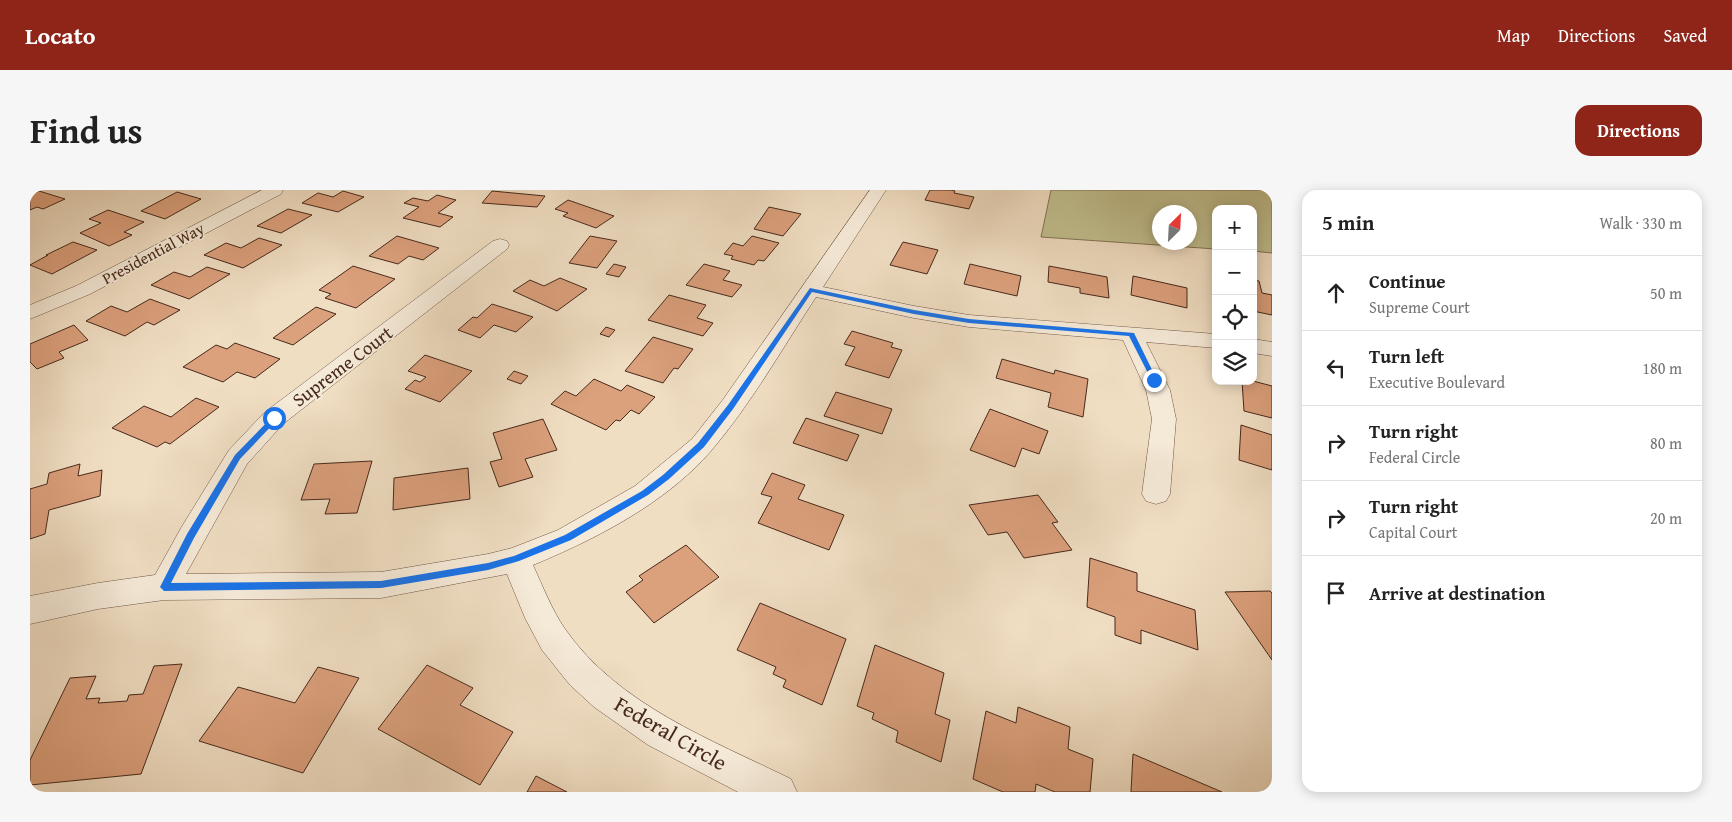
<!DOCTYPE html>
<meta charset="utf-8">
<style>
:root{--surface:#fff;--page:#f6f6f6;--text:#222;--muted:#767676;--line:#e0e0e0;--accent:#8f2418}
body{margin:0;font-family:"Gentium Book Plus",serif;background:var(--page);color:var(--text)}
.controls{position:absolute;right:15px;top:15px;display:grid;overflow:hidden;border-radius:10px;box-shadow:0 2px 12px #0003}
.controls button{width:45px;height:45px;display:grid;place-items:center;padding:0;border:0;border-bottom:1px solid var(--line);background:var(--surface);color:var(--text);font:25px sans-serif}
.compass{position:absolute;left:1122px;top:15px;width:45px;height:45px;border-radius:50%;background:var(--surface);box-shadow:0 2px 12px #0003;rotate:24deg}
.stop{position:absolute;width:15px;height:15px;margin:-11px;border:4px solid #1a73e8;border-radius:50%;background:#fff}
.stop.end{background:#1a73e8;border-color:#fff;box-shadow:0 1px 5px #0008}
.list{margin:0;padding:0;list-style:none}
h2{display:flex;justify-content:space-between;align-items:center;height:65px;margin:0;padding:0 20px;font-size:21px}
h2 small{font-size:16px;font-weight:400;color:var(--muted)}
.list li{display:grid;grid-template-columns:32px 1fr auto;gap:15px;align-items:center;box-sizing:border-box;height:75px;padding:0 20px;border-top:1px solid var(--line)}
.list b{display:block;font-size:19px;white-space:nowrap}
.list p{margin:0;font-size:16px;white-space:nowrap;color:var(--muted)}
.list em{font-size:16px;font-style:normal;color:var(--muted)}
.icon{flex:none;width:28px;height:28px;fill:none;stroke:currentColor;stroke-width:2;stroke-linecap:round;stroke-linejoin:round}
.map{position:relative;flex:none;width:1242px;height:602px;overflow:hidden;border-radius:15px}
header{display:flex;align-items:center;gap:30px;box-sizing:border-box;height:70px;padding:0 25px;background:var(--accent);color:#fff}
header strong{font-size:24px}
nav{display:flex;gap:28px;margin-inline-start:auto;font-size:18px}
.intro{display:flex;align-items:center;justify-content:space-between;box-sizing:border-box;height:120px;padding:0 30px}
h1{margin:0;font-size:35px}
.button{padding:12px 22px;border-radius:15px;background:var(--accent);color:#fff;font-size:18px;font-weight:700}
main{display:flex;gap:30px;padding:0 30px}
aside{flex:1;background:var(--surface);border-radius:15px;box-shadow:0 2px 12px #0003}
.map>svg:first-child{display:block}
.green{fill:#c1bf8f;stroke:#847456;fill-rule:evenodd}
.building{fill:#dba07c;stroke:#47291c}
.lines{fill:none;stroke-linecap:round;stroke-linejoin:round}
.minor-casing{stroke:#715646;stroke-width:1}
.minor{fill:#f5ead8;fill-rule:evenodd}
.route{fill:#1a73e8}
.labels{text-anchor:middle;dominant-baseline:central;stroke-width:4;stroke-linejoin:round;paint-order:stroke}
.far-street-label{font-size:16px;fill:#47291c;stroke:#f5ead8}
.street-label{font-size:19px;fill:#47291c;stroke:#f5ead8}
.near-street-label{font-size:22px;fill:#47291c;stroke:#f5ead8}
</style>
<header>
<strong>Locato</strong>
<nav><a>Map</a><a>Directions</a><a>Saved</a></nav>
</header>
<div class="intro"><h1>Find us</h1><a class="button">Directions</a></div>
<main>
<div class="map">
<svg width="1242" height="602" viewBox="0 0 1242 602">
<rect width="100%" height="100%" fill="#f0dec3"/>
<filter id="stains"><feTurbulence type="fractalNoise" baseFrequency=".004" numOctaves="4"/><feColorMatrix values="0 0 0 0 .2 0 0 0 0 .09 0 0 0 0 .02 0 0 0 .5 -.17"/></filter>
<radialGradient id="worn" r=".72"><stop offset=".6" stop-color="#630" stop-opacity="0"/><stop offset="1" stop-color="#630" stop-opacity=".3"/></radialGradient>
<path class="green" d="M1021,0H1242V63L1223,61V19H1186V59L1011,47ZM1130,22H1160V52H1130Z"/>
<path class="building" d="M900,0H921L925,1L924,3L944,7L939,19L895,10Z
M9,1L35,9L13,19L7,17L0,20V5Z
M313,1L334,7L308,22L272,13L288,3L303,7Z
M462,1L515,6L507,17L452,13Z
M147,2L171,9L135,29L111,21Z
M407,5L426,10L408,23L423,27L410,37L373,28L389,17L374,13L383,8L398,11Z
M538,10L584,26L566,38L533,26L538,23L525,19Z
M739,17L771,24L753,46L724,39Z
M258,19L282,25L251,43L227,36Z
M78,20L114,32L94,42L102,45L79,56L50,43L71,33L59,29Z
M367,46L409,58L393,70L379,66L368,74L339,66Z
M560,46L587,51L567,78L539,73Z
M722,46L749,53L734,71L728,70L724,75L701,69L703,66L694,64L703,53L713,56Z
M229,48L252,55L213,78L174,65L196,53L211,58Z
M43,52L67,60L22,84L0,75L18,65H16Z
M873,52L908,60L897,84L860,75Z
M584,74L596,77L589,87L576,84Z
M674,74L700,81L693,90L712,95L702,107L656,95Z
M940,74L991,86L987,106L934,94Z
M323,76L365,89L326,118L295,108L301,104L289,100Z
M1019,76L1077,87L1079,108L1050,103V98L1018,92Z
M177,77L200,84L159,109L121,95L144,82L160,87Z
M1103,86L1157,98V118L1101,105Z
M530,88L557,99L527,121L483,101L500,90L514,96Z
M1223,90L1229,91L1232,103L1242,105V125L1223,121Z
M639,105L676,115L667,128L683,133L673,146L618,130Z
M120,109L150,120L124,135L117,132L95,146L56,131L81,116L97,122Z
M462,114L503,127L486,142L464,135L450,148L428,140L443,127L447,128Z
M286,117L306,124L263,155L243,148Z
M44,135L58,150L29,162L34,168L7,179L0,172V154Z
M576,137L585,140L579,147L570,144Z
M822,141L863,153L861,157L872,160L859,188L815,175L825,157L814,154Z
M623,147L663,159L648,179L644,178L633,193L595,181Z
M205,153L250,169L225,188L207,182L193,192L153,177L186,155L197,159Z
M395,165L442,181L410,212L375,199L385,190L390,192L396,187L378,181Z
M972,169L1024,184L1025,180L1058,189L1053,227L1018,217L1021,203L966,188Z
M484,181L498,186L491,194L477,189Z
M564,189L591,201L597,195L625,207L609,224L601,220L590,231L586,230L576,240L521,214L535,201L546,206Z
M1212,191H1223L1242,196V228L1214,221Z
M806,202L862,219L852,244L794,226Z
M166,208L189,217L140,254L135,252L127,257L82,238L114,216L141,227Z
M960,219L1018,241L1009,264L992,258L985,277L940,260Z
M776,228L829,245L817,271L763,253Z
M513,229L527,260L495,269L503,287L469,297L460,272L472,269L463,243Z
M1211,235L1242,245V280L1209,270Z
M342,271L327,323L295,324L300,309L271,310L284,274Z
M50,274L48,286L72,280L70,306L19,320L15,344L0,349V299L17,294L19,283Z
M438,278L440,309L363,320L364,288Z
M742,283L775,295L768,309L814,325L799,360L728,333L742,307L731,304Z
M1008,305L1028,332L1022,333L1042,360L994,368L977,342L958,345L939,315Z
M656,355L689,387L624,433L596,402L613,390L609,386Z
M1060,368L1107,383V401L1165,420L1168,460L1111,440V454L1085,445V427L1057,417Z
M1240,401L1242,403V470L1195,402Z
M730,413L816,449L792,515L753,497L756,490L743,484L746,477L707,460Z
M845,455L914,483L905,524L920,530L911,572L866,552L868,541L842,529L844,523L827,516Z
M152,474L111,584L0,595V570L40,488L66,486L56,509L70,508L68,513L97,511L99,505L113,504L124,476Z
M397,475L443,498L430,515L483,542L450,595L348,539Z
M288,477L329,488L273,583L169,551L208,497L265,513Z
M988,517L1040,537L1038,559L1063,569L1060,602H1025L1006,594L1005,602H973L943,589L956,521L986,533Z
M1103,564L1192,602H1101Z
M506,586L537,602H497Z"/>
<g class="lines">
<defs>
<path id="minor" d="M232,0H253L251,4L60,104L0,129V115L46,96Z
M840,0H856L793,97L884,116L939,125L1186,144V158L1116,152L1140,200L1146,229L1140,304L1136,311L1126,314L1116,311L1112,304L1122,229L1116,200L1093,150L939,137L884,128L786,107C752,159 721,214 681,261C636,313 566,349 503,375C513,397 522,420 535,439C588,515 682,550 761,589L767,602H708L618,555L564,517L540,495L512,460L495,428L477,384L351,408L134,410L68,419L0,434V406L68,393L125,385L151,338L199,260L235,222L463,51L470,49L477,51L479,55L477,59L253,234L217,274L156,384L351,382L458,364L482,358L528,340L605,296L662,249L692,211Z
M1223,149L1242,152V166L1223,163Z"/>
</defs>
<use href="#minor" class="minor-casing"/>
<use href="#minor" class="minor"/>
</g>
<path class="route" d="M780,98L884,120L939,129L1104,143L1127,190L1122,191L1099,146L939,133L884,124L782,102L703,219L674,257L639,289L618,305L541,350L489,371L458,380L351,398L134,401L130,397L157,344L205,265L244,225L247,226V230L210,269L164,348L141,393L351,391L458,373L484,366L535,345L612,301L633,285L668,253L698,215Z"/>
<g class="labels">
<g class="far-street-label">
<text transform="translate(123 63) rotate(-28)">Presidential Way</text>
</g>
<g class="street-label">
<text transform="translate(312 176) rotate(-37)">Supreme Court</text>
</g>
<g class="near-street-label">
<text transform="translate(641 543) rotate(30)">Federal Circle</text>
</g>
</g>
<rect width="100%" height="100%" filter="url(#stains)"/>
<rect width="100%" height="100%" fill="url(#worn)"/>
</svg>
<div class="controls">
<button>+</button>
<button>−</button>
<button><svg class="icon" aria-label="locate" viewBox="0 0 24 24"><circle cx="12" cy="12" r="6"/><path d="M12 2v4M12 18v4M2 12h4M18 12h4"/></svg></button>
<button><svg class="icon" aria-label="layers" viewBox="0 0 24 24"><path d="M12 4l9 5-9 5-9-5zM3 14l9 5 9-5"/></svg></button>
</div>
<svg class="compass" viewBox="-18 -18 36 36"><path d="M0-13l5 13h-10z" fill="#e53935"/><path d="M0 13l5-13h-10z" fill="#767676"/></svg>
<div class="stop" style="left:244px;top:228px"></div>
<div class="stop end" style="left:1124px;top:190px"></div>
</div>
<aside>
<h2>5 min<small>Walk · 330 m</small></h2>
<ul class="list">
<li><svg class="icon" aria-label="ahead" viewBox="0 0 24 24"><path d="M12 20V5M6 11l6-6 6 6"/></svg><div><b>Continue</b><p>Supreme Court</p></div><em>50 m</em></li>
<li><svg class="icon" aria-label="left" viewBox="0 0 24 24"><path d="M17 20v-9H6M10 6l-5 5 5 5"/></svg><div><b>Turn left</b><p>Executive Boulevard</p></div><em>180 m</em></li>
<li><svg class="icon" aria-label="right" viewBox="0 0 24 24"><path d="M7 20v-9h11M14 6l5 5-5 5"/></svg><div><b>Turn right</b><p>Federal Circle</p></div><em>80 m</em></li>
<li><svg class="icon" aria-label="right" viewBox="0 0 24 24"><path d="M7 20v-9h11M14 6l5 5-5 5"/></svg><div><b>Turn right</b><p>Capital Court</p></div><em>20 m</em></li>
<li><svg class="icon" aria-label="arrive" viewBox="0 0 24 24"><path d="M6 21V4h12l-3 4 3 4H6"/></svg><div><b>Arrive at destination</b></div></li>
</ul>
</aside>
</main>
